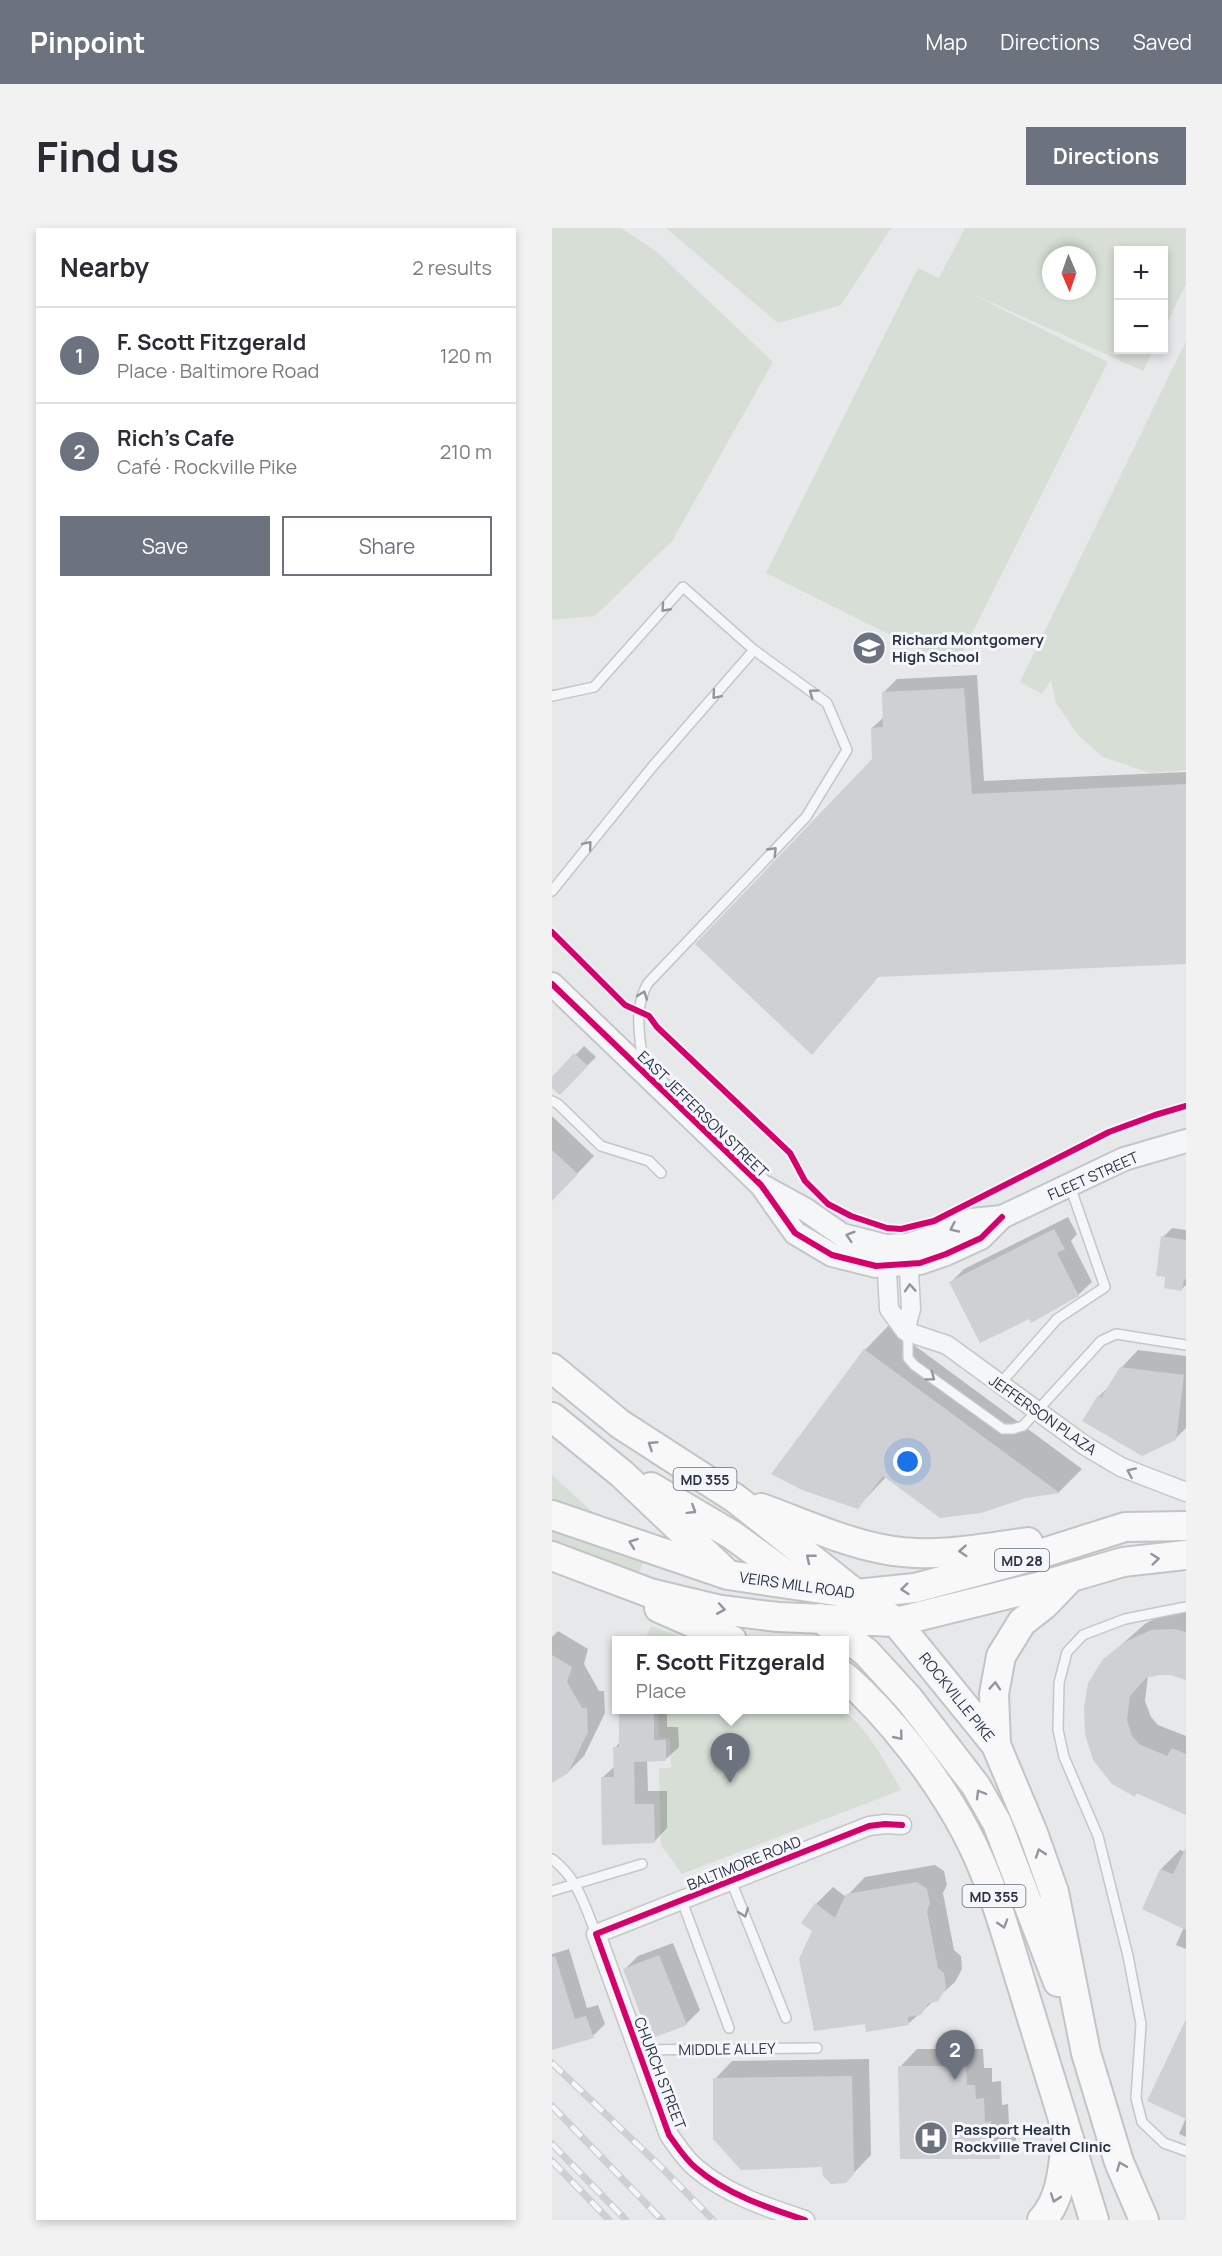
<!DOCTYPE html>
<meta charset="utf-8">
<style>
:root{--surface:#fff;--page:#f2f2f3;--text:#2b2b33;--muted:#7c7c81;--line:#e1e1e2;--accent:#6c737f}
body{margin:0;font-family:Manrope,sans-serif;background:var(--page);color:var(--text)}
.controls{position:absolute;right:18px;top:18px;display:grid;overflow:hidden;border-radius:0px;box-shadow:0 3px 9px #0003}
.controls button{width:54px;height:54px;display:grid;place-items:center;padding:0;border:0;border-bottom:2px solid var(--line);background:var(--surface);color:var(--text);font:30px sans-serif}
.compass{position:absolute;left:490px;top:18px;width:54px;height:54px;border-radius:50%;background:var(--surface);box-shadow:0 3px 9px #0003;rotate:178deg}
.you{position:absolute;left:356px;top:1234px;width:21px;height:21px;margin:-15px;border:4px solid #fff;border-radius:50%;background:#1a73e8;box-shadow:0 0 0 9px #1a73e833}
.badge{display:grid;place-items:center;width:39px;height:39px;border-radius:50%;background:var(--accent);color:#fff;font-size:20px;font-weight:700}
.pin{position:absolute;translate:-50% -50px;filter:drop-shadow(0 2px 3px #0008)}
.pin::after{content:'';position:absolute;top:32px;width:21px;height:18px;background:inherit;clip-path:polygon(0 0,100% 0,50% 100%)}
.popup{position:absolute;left:60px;top:1408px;width:237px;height:78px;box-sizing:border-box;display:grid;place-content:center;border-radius:0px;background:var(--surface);filter:drop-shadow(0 2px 4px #0005);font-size:20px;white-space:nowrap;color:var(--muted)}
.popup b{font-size:22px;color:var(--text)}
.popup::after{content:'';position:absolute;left:50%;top:100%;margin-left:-12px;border:12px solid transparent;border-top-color:var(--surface)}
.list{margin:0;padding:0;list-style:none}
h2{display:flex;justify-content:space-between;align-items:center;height:78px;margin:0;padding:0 24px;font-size:26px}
h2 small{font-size:20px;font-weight:400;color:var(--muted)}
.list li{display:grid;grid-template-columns:39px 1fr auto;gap:18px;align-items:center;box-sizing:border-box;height:96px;padding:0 24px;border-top:2px solid var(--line)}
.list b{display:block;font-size:22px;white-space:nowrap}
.list p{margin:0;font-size:20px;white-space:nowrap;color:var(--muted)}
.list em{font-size:20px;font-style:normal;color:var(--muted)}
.actions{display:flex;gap:12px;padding:18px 24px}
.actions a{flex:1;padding:14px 0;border:2px solid var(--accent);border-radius:0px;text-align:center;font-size:21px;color:var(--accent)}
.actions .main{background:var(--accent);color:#fff}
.map{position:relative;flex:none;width:634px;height:1992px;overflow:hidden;border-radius:0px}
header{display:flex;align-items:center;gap:36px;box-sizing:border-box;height:84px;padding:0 30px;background:var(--accent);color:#fff}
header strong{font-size:28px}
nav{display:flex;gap:33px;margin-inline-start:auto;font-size:21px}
.intro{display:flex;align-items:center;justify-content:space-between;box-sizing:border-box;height:144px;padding:0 36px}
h1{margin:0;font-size:42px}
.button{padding:15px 27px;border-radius:0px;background:var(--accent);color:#fff;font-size:21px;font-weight:700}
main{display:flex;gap:36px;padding:0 36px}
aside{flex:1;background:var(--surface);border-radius:0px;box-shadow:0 3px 9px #0003}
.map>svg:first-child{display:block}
.green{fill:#d6ded6;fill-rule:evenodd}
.shadow{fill:#0003}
.building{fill:#ced0d3}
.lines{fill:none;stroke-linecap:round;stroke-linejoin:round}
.service-casing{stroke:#c4c6c8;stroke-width:12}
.minor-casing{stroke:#c4c6c8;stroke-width:21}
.tertiary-casing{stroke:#c4c6c8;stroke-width:26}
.primary-casing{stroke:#c2c5c8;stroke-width:32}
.service{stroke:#f5f6f7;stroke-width:9}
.minor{stroke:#f5f6f7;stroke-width:18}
.tertiary{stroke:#f5f6f7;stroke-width:22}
.primary{stroke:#f8f8f8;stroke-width:28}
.rail-casing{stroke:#cecfd2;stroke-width:7}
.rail{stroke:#f4f6f9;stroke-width:4.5;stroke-dasharray:14;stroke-linecap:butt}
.cycleway-casing{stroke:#f4f6f9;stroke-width:10}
.cycleway{stroke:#d6006c;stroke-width:6}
.oneway{stroke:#90959e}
.oneway2{stroke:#92969e}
.labels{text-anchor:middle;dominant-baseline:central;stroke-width:6;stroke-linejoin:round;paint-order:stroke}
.shield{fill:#f4f6f9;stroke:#676e7b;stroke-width:1.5}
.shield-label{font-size:14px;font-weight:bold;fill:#2b3445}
.poi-label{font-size:15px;font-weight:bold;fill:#2b3445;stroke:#f4f6f9;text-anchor:start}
.street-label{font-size:15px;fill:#2b3445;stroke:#f4f6f9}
</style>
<header>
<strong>Pinpoint</strong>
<nav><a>Map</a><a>Directions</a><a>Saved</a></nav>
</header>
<div class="intro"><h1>Find us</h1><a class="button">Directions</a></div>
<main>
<aside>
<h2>Nearby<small>2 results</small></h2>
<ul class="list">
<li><span class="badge">1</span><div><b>F. Scott Fitzgerald</b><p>Place · Baltimore Road</p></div><em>120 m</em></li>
<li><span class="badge">2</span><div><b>Rich's Cafe</b><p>Café · Rockville Pike</p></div><em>210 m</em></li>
</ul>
<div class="actions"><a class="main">Save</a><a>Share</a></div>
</aside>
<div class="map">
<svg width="634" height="1992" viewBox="0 0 634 1992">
<rect width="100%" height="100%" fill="#e6e8ea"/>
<path class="green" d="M0,0H69L105,24L221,134L120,313L43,388L0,392Z
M114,0H339L289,77L226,95Z
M413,0H634V56L612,101V22H566V122H601L591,143L412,62L556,134L403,439L214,345L366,40L387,50ZM499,27H535V63H499Z
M634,113V542L598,545L551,529L526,507L504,475L499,452L490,466L468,454Z
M0,1247L93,1332L83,1351L0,1320Z
M99,1398L136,1412H93Z
M106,1482H291C316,1501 334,1535 349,1562L130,1646L109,1617L107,1540H119L118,1510L107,1509Z"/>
<path class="shadow" d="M425,447L432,553L634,544V734L327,748L273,811L321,532L320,500L332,489L331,465L345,451Z
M32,818L44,829L8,865L0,858V851Z
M0,888L42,928L0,972Z
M516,989L525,1006L519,1013L540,1054L526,1067L477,1089L399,1054L412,1041Z
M620,1000L634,1002V1057L630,1061L615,1048L611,1009Z
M336,1098L530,1241L507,1264L474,1269L335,1248L305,1280L313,1122Z
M586,1122L634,1128V1200L623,1211L590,1227L547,1168L559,1157L569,1140Z
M619,1383H634V1450L620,1446L607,1445L596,1448L593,1473L599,1489L606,1497L634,1508V1585L586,1564L582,1568L552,1432L594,1395Z
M6,1403L36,1421L32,1436L47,1463H52L53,1485L32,1528L14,1546L0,1554V1409Z
M68,1482H115V1499H126L127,1519L113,1532H95L96,1563H115V1600L102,1614L50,1550L63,1538V1520L68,1514Z
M628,1622L633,1624L634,1623V1721L624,1717L632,1699L609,1641Z
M383,1637L392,1643L395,1657L391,1665L402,1722L409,1728L410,1741L403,1754L357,1795L314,1794L262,1703L264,1676L281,1659L294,1669L313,1649Z
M121,1715L148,1782L134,1796L73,1741L86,1728Z
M17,1721L35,1780L46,1777L53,1796L41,1808L0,1807V1726Z
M365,1821H431L432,1840H440V1854L449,1853L450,1877L456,1876L457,1897L464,1896V1912L447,1929L348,1839Z
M317,1831L319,1927L293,1954L271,1938L163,1851L180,1833Z
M634,1890V1909L627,1906Z"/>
<path class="building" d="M412,460L420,566L634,556V736L326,749L260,827L143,716L320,531L319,500L331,499L330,464Z
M22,825L36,838L8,867L0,860V849Z
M0,922L26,946L0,973Z
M502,1001L513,1021L505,1025L527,1068L479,1095L477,1091L428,1115L397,1054Z
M609,1008L634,1012V1052L632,1051L630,1063L612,1060L613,1049L604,1048Z
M312,1121L508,1265L474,1270L429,1285L388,1290L331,1248L306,1281L250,1262L219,1246Z
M568,1139L632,1147L624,1212L590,1228L530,1193L546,1167L549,1170Z
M623,1401L634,1404V1452L619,1447H607L594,1450L578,1468L575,1492L580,1508L587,1516L615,1528L620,1520L634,1526V1587L584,1565L583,1569L560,1556L541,1532L533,1506L532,1480L536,1455L551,1431L573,1414L599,1402Z
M0,1427L20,1439L15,1454L30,1480H35L36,1504L16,1545L0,1555Z
M67,1482H102V1512H114V1533L82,1534L83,1576H102L103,1615L50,1617L49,1549H62L61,1519H67Z
M634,1619V1702L590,1681L608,1641L621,1646Z
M365,1654L375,1661L378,1675L375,1683L386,1740L392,1745L394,1760L386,1773L376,1776L369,1787L356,1789L357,1797L314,1804L313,1796L262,1803L247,1731L260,1703L249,1695L263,1675L283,1690L294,1666Z
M107,1727L135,1797L98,1811L71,1741Z
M3,1728L23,1791L34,1788L42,1810L0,1822V1729Z
M634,1791V1891L595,1873Z
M346,1838H414L415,1857H423L424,1871L432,1870L433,1894L439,1893L440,1913H447L448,1931H348Z
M300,1848L302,1946L294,1955L279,1956L271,1948L270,1939L189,1942L161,1911V1850Z"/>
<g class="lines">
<defs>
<path id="service" d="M0,468L42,459L131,359L202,422L275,475L295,522L254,589L96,755C81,780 88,809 91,837
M0,663L101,538L202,422
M0,873L6,876L49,918L97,933L109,945
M353,1103L356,1114V1130L362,1137L451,1201H461L471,1198L549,1113L564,1106L634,1117
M447,1157L505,1091L553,1059L518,958
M634,1379L573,1391L531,1407L515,1424L507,1455L506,1502L512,1529L546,1608L576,1728L589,1796L584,1870L590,1894L612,1915L634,1923
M0,1631C25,1649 33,1678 44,1706
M179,1653L234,1790
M0,1663L90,1636
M130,1673L177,1800
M85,1822L265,1820"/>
<path id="minor" d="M334,1025L337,1081L353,1103L395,1117L532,1217L569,1239L634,1264
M353,1103L359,1081L356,1024
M253,1992C216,1980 174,1966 144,1940C133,1931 125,1918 117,1907L44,1706L317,1598L333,1596L350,1597"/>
<path id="tertiary" d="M0,756L209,957L243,1005L280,1027L324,1038L368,1035L394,1026L429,1010L450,989
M212,959L254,982L290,1007L334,1018L355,1017L385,1008L420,992L450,989L572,931L634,913"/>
<path id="primary" d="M0,1140L68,1196L184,1271L304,1366L344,1394L444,1517L481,1605L502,1664L534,1825L567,1934L592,1992
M0,1189L70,1246L171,1342
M99,1259L180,1307L246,1355
M209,1280C248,1294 289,1313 330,1321C378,1331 428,1321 476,1314
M0,1287L176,1347L304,1366L363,1360L475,1330L573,1299L634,1298
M0,1328L98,1365L169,1382L226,1389L344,1394L489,1358L571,1334L634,1327
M107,1380L180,1412
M268,1390L314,1424L357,1471L424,1558L445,1595L506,1754
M292,1448C338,1488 386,1551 414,1604C440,1653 454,1706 470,1758C494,1836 518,1914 542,1992
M444,1517L442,1466L449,1428L470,1394L492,1377L517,1351
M490,1992C509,1972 511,1940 514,1914"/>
</defs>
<use href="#service" class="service-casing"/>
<use href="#minor" class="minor-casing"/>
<use href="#tertiary" class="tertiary-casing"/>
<use href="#primary" class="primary-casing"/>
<use href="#service" class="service"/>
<use href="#minor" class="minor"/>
<use href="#tertiary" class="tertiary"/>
<use href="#primary" class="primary"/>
<defs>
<path id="rail" d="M0,1835L109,1939L161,1992
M0,1878L110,1992
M0,1916L74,1992
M0,1933L57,1992"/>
</defs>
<use href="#rail" class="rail-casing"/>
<use href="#rail" class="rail"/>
<defs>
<path id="cycleway" d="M0,704L73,777L97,788L105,799L238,925L253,953L276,976L299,988L335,1000L349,1001L382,993L557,904L603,887L634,878
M0,756L209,957L243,1005L280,1027L324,1038L368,1035L394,1026L429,1010L450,989
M253,1992C216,1980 174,1966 144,1940C133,1931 125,1918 117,1907L44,1706L317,1598L333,1596L350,1597"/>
</defs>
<use href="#cycleway" class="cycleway-casing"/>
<use href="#cycleway" class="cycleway"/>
</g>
<defs><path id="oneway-chevron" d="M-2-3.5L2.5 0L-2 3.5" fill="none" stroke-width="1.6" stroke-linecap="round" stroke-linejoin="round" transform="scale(1.5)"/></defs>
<g class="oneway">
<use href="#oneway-chevron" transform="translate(113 380) rotate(132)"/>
<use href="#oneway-chevron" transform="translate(261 465) rotate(-144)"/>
<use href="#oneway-chevron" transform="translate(164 467) rotate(131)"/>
<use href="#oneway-chevron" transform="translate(36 617) rotate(-50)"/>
<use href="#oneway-chevron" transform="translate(221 623) rotate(-46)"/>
<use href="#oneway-chevron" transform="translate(91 767) rotate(-70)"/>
<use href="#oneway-chevron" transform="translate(402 1000) rotate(155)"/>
<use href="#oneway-chevron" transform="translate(298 1008) rotate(-163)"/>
<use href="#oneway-chevron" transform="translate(358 1060) rotate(-94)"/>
<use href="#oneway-chevron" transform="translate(379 1149) rotate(37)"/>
<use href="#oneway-chevron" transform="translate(579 1244) rotate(-156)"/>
<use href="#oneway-chevron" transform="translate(192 1685) rotate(69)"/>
</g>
<g class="oneway2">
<use href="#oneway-chevron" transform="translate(100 1217) rotate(-147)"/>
<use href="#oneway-chevron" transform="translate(140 1282) rotate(32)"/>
<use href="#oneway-chevron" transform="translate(81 1315) rotate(-160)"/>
<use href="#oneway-chevron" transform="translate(411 1323) rotate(176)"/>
<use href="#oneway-chevron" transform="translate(258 1330) rotate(-141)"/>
<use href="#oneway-chevron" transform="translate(603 1331) rotate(-6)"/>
<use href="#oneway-chevron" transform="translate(353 1361) rotate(174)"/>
<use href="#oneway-chevron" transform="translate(169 1381) rotate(10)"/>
<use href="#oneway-chevron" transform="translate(443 1458) rotate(-86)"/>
<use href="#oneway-chevron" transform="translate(347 1508) rotate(51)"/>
<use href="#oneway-chevron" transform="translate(428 1566) rotate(-120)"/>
<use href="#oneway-chevron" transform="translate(488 1625) rotate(-109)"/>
<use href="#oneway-chevron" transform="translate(451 1696) rotate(73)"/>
<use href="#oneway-chevron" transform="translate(569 1938) rotate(-112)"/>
<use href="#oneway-chevron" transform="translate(503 1970) rotate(109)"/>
</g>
<defs>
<symbol id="school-disc" viewBox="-11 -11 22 22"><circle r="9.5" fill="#6c737f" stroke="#f4f6f9"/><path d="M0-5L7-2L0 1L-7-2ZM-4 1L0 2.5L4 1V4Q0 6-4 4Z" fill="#fff"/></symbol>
<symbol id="hospital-disc" viewBox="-11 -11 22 22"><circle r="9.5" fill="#6c737f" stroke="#f4f6f9"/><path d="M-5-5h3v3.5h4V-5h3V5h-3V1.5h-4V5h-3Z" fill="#fff"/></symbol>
</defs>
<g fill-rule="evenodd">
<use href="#school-disc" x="298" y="401" width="38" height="38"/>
<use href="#hospital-disc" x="360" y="1891" width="38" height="38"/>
</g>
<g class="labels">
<g class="shield">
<rect x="121.5" y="1240" width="63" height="22" rx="4.5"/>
<rect x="443" y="1321" width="54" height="22" rx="4.5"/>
<rect x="410.5" y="1657" width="63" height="22" rx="4.5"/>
</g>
<g class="shield-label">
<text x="153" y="1251">MD 355</text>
<text x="470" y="1332">MD 28</text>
<text x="442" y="1668">MD 355</text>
</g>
<g class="poi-label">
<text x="340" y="411">Richard Montgomery<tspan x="340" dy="17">High School</tspan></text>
<text x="402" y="1901">Passport Health<tspan x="402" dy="17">Rockville Travel Clinic</tspan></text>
</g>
<g class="street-label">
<text transform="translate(151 886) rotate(44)">EAST JEFFERSON STREET</text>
<text transform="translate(541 948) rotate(-24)">FLEET STREET</text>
<text transform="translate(491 1187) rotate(35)">JEFFERSON PLAZA</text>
<text transform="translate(245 1357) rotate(8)">VEIRS MILL ROAD</text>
<text transform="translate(405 1469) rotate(51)">ROCKVILLE PIKE</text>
<text transform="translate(192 1635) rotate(-22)">BALTIMORE ROAD</text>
<text transform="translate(175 1821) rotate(-1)">MIDDLE ALLEY</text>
<text transform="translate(108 1845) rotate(69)">CHURCH STREET</text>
</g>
</g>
</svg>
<div class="controls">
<button>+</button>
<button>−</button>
</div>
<svg class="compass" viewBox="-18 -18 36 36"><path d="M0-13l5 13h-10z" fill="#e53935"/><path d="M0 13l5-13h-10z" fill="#7c7c81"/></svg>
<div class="you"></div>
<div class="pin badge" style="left:178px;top:1555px">1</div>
<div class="popup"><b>F. Scott Fitzgerald</b>Place</div>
<div class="pin badge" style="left:403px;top:1852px">2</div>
</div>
</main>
